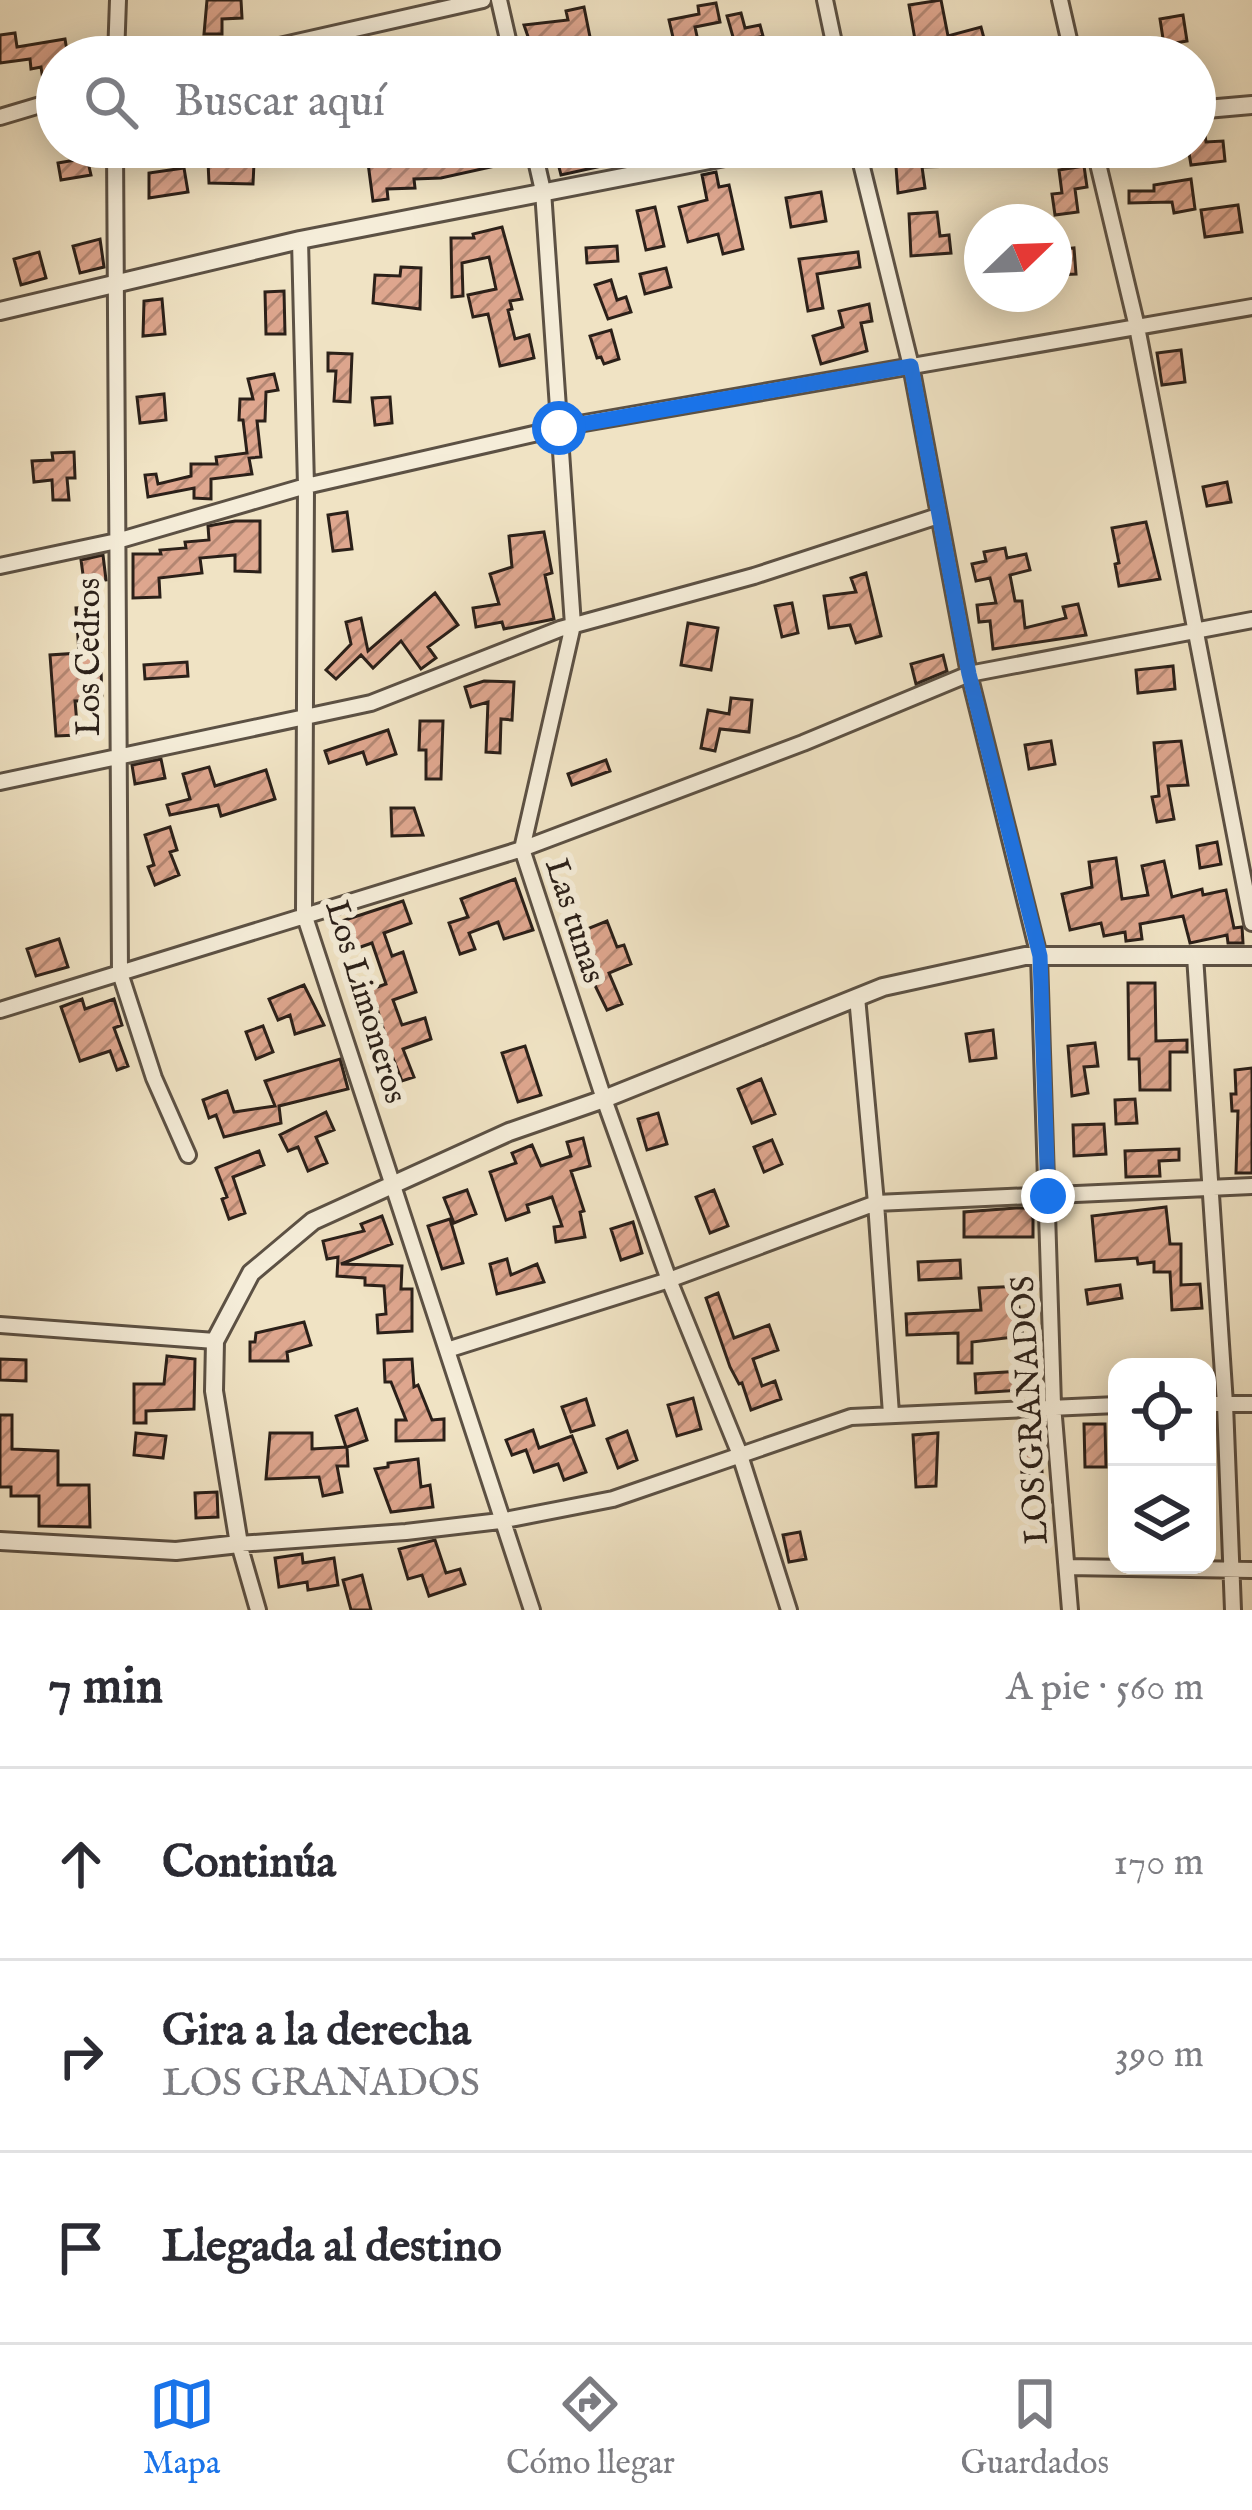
<!DOCTYPE html>
<html lang="es">
<meta charset="utf-8">
<style>
:root{--surface:#fff;--page:#f2f2f3;--text:#2b2b33;--muted:#7c7c81;--line:#e1e1e2;--accent:#1a73e8}
body{margin:0;font-family:"IM FELL English",serif;background:var(--page);color:var(--text)}
.controls{position:absolute;right:36px;bottom:36px;display:grid;overflow:hidden;border-radius:24px;box-shadow:0 6px 30px #0003}
.controls button{width:108px;height:108px;display:grid;place-items:center;padding:0;border:0;border-bottom:3px solid var(--line);background:var(--surface);color:var(--text);font:60px sans-serif}
.compass{position:absolute;left:964px;top:204px;width:108px;height:108px;border-radius:50%;background:var(--surface);box-shadow:0 6px 30px #0003;rotate:67deg}
.stop{position:absolute;width:36px;height:36px;margin:-27px;border:9px solid #1a73e8;border-radius:50%;background:#fff}
.stop.end{background:#1a73e8;border-color:#fff;box-shadow:0 3px 12px #0008}
.list{margin:0;padding:0;list-style:none}
h2{display:flex;justify-content:space-between;align-items:center;height:156px;margin:0;padding:0 48px;font-size:51px}
h2 small{font-size:39px;font-weight:400;color:var(--muted)}
.list li{display:grid;grid-template-columns:78px 1fr auto;gap:36px;align-items:center;box-sizing:border-box;height:192px;padding:0 48px;border-top:3px solid var(--line)}
.list b{display:block;font-size:45px;white-space:nowrap}
.list p{margin:0;font-size:39px;white-space:nowrap;color:var(--muted)}
.list em{font-size:39px;font-style:normal;color:var(--muted)}
.icon{flex:none;width:66px;height:66px;fill:none;stroke:currentColor;stroke-width:2;stroke-linecap:round;stroke-linejoin:round}
.map{position:relative;flex:none;width:1252px;height:1610px;overflow:hidden}
.search{position:absolute;background:var(--surface);box-shadow:0 6px 30px #0003;left:36px;right:36px;top:36px;height:132px;display:flex;align-items:center;gap:30px;box-sizing:border-box;padding:0 42px;border-radius:66px;color:var(--muted);font-size:45px}
.sheet{height:732px;background:var(--surface)}
nav{display:flex;justify-content:space-around;align-items:center;box-sizing:border-box;height:168px;border-top:3px solid var(--line);background:var(--surface);font-size:33px;color:var(--muted)}
nav a{display:grid;justify-items:center;gap:6px}
nav .on{color:var(--accent)}
.map>svg:first-child{display:block}
.building{fill:url(#building-hatch);stroke:#2b2019;stroke-width:3}
.lines{fill:none;stroke-linecap:round;stroke-linejoin:round}
.minor-casing{stroke:#5c5144;stroke-width:20}
.tertiary-casing{stroke:#5c5144;stroke-width:22}
.minor{stroke:#f5edd9;stroke-width:14}
.tertiary{stroke:#f5edd9;stroke-width:16}
.route{stroke:#1a73e8;stroke-width:15}
.labels{text-anchor:middle;dominant-baseline:central;stroke-width:12;stroke-linejoin:round;paint-order:stroke}
.street-label{font-size:33px;fill:#2b2019;stroke:#f5edd9}
</style>
<div class="map">
<svg width="1252" height="1610" viewBox="0 0 1252 1610">
<defs>
<pattern id="building-hatch" width="6" height="6" patternUnits="userSpaceOnUse" patternTransform="scale(3)"><rect width="6" height="6" fill="#dea68e"/><path d="M-1 1l2-2M0 6l6-6M5 7l2-2" fill="none" stroke="#b48773"/></pattern>
</defs>
<rect width="100%" height="100%" fill="#f0e3c4"/>
<filter id="stains"><feTurbulence type="fractalNoise" baseFrequency=".00167" numOctaves="4"/><feColorMatrix values="0 0 0 0 .2 0 0 0 0 .09 0 0 0 0 .02 0 0 0 .5 -.17"/></filter>
<radialGradient id="worn" r=".72"><stop offset=".6" stop-color="#630" stop-opacity="0"/><stop offset="1" stop-color="#630" stop-opacity=".3"/></radialGradient>
<path class="building" d="M207,0H241L242,18L222,19V34H204Z
M941,0L948,36L981,27L985,42L951,53L918,57L909,5Z
M716,3L720,22L695,27L698,41L675,46L669,20L699,14L698,6Z
M584,7L594,57H535L524,25L568,20L566,11Z
M741,13L745,28L760,25L763,36L735,44L727,16Z
M1183,15L1187,41L1164,45L1160,19Z
M15,33L17,47L65,39L68,57H57V77L43,80L41,67L31,69L30,59L0,63V35Z
M1203,122L1206,142L1223,141L1225,161L1191,165L1188,147H1195V123Z
M457,147H509L513,162L441,178L414,179L415,188L387,189L388,199L373,201L368,163L420,164L418,152Z
M571,147H612L615,163L561,175L555,151Z
M951,151L956,166L922,167L925,188L898,193L895,153Z
M87,158L91,175L61,180L58,163Z
M208,162L254,163L253,184L209,183Z
M1084,166L1087,187L1075,189L1078,212L1055,215L1052,194L1062,193L1059,170Z
M184,168L188,192L149,198V173Z
M716,172L719,187L729,185L743,249L723,254L718,234L688,242L679,207L707,200L702,175Z
M1191,179L1195,209L1174,213L1172,202L1129,203V191H1154V185Z
M821,192L826,221L791,227L786,198Z
M1238,205L1242,232L1205,237L1201,210Z
M655,207L664,246L646,250L637,211Z
M937,212L940,236L949,235L951,253L911,256L909,214Z
M502,227L522,299L510,301L512,309L508,310L515,339L529,335L534,358L500,366L488,314L473,317L468,295L496,289L489,257L462,263L463,296L452,297L451,238H474L473,234Z
M100,239L104,267L80,273L73,246Z
M617,246L618,261L587,263L586,248Z
M1074,248L1076,274L1054,275V250Z
M39,252L46,278L21,285L14,259Z
M858,252L860,267L817,274L823,308L808,311L799,259Z
M401,267L421,268L420,309L373,303L375,275L400,276Z
M666,268L671,287L645,294L640,274Z
M611,280L617,300L626,297L631,312L608,319L595,285Z
M284,291L285,334H266L265,292Z
M162,299L165,334L143,336L144,301Z
M869,304L872,321L861,323L867,351L821,364L813,336L843,327L839,311Z
M611,330L619,359L604,364L601,357L597,358L590,336Z
M1181,350L1185,382L1162,385L1157,353Z
M328,353L352,354L350,402L334,401L336,371H328Z
M274,374L278,390L266,392L265,421H257L261,457L249,458L252,474L211,479V499L194,498V488L148,497L145,475L156,474L158,484L191,476V464H217L216,457L247,453L243,420H239L240,399H253L248,379Z
M164,394L166,420L140,423L137,397Z
M390,397L392,423L375,425L372,398Z
M74,452L75,478H67L69,500H53L52,480L34,482L32,461L53,460L52,453Z
M1227,482L1231,502L1207,506L1203,487Z
M347,512L352,549L333,551L328,515Z
M235,521H260V572L235,571V555L200,558L202,573L159,578L160,597L133,598V554H161L160,550L186,548L185,542L209,540L208,526Z
M1146,522L1160,579L1119,586L1115,564L1119,563L1112,528Z
M544,532L552,573L545,575L554,619L504,629L502,622L476,627L473,608L499,604L490,574L512,567L509,536Z
M1005,548L1007,558L1026,554L1030,570L1010,575L1015,601H1022L1025,628L1066,618L1063,607L1078,604L1086,635L993,649L990,621L979,622L977,605L996,603L990,578L976,581L972,564L986,561L984,552Z
M103,555L106,580L84,582L81,560Z
M866,573L881,636L856,643L850,625L829,628L824,596L856,592L851,578Z
M435,593L458,625L428,647L436,658L421,669L401,641L373,668L361,655L336,679L326,670L351,644L346,622L361,618L368,651Z
M792,603L798,633L782,637L775,606Z
M99,607L102,700L75,701L78,735L56,736L50,655L79,653L76,608Z
M688,623L718,628L711,670L681,665Z
M943,655L947,671L916,684L911,664Z
M187,662L188,676L145,679L144,665Z
M1173,666L1175,689L1138,693L1136,670Z
M484,681L514,682L512,720L501,719L500,753L486,752L488,702L471,707L465,687Z
M731,698L752,700L749,732L720,729L715,751L701,748L708,710L729,714Z
M420,721H443L441,779H426V750H419Z
M388,730L396,754L367,764L363,752L329,763L325,751Z
M1051,741L1055,764L1029,769L1025,745Z
M1181,741L1188,785L1168,786L1174,819L1157,822L1152,797L1159,796L1154,743Z
M161,759L165,778L135,784L132,765Z
M606,760L610,771L572,785L568,774Z
M209,767L215,786L266,770L275,799L221,816L218,805L170,815L167,805L190,799L183,774Z
M391,808H414L423,835L392,836Z
M170,827L177,850L170,852L179,875L155,885L148,867L154,865L145,835Z
M1217,842L1221,864L1200,868L1197,846Z
M1116,858L1122,899L1148,895L1142,866L1164,861L1172,897L1202,889L1203,895L1226,890L1234,928L1242,927L1243,943H1228L1227,935L1190,943L1183,916L1140,924L1142,939L1126,941L1125,932L1104,936L1101,923L1070,930L1062,894L1092,887L1089,862Z
M515,879L533,930L504,939L498,922L469,933L475,949L460,954L449,923L468,917L461,899Z
M403,901L411,923L384,933L392,956L403,952L416,992L393,1000L402,1025L425,1018L431,1039L403,1049L414,1077L402,1081L391,1053L381,1056L374,1034L384,1031L377,1008L366,1011L360,993L386,984L372,943L352,950L342,921Z
M607,921L617,947L624,945L631,964L609,973L622,1004L607,1010L583,961L587,959L577,933Z
M59,939L68,967L36,976L27,949Z
M1128,983H1155L1156,1041L1187,1040V1052H1170V1090H1140L1139,1059H1129Z
M304,985L324,1025L295,1034L290,1015L278,1020L269,999Z
M82,999L85,1009L114,999L122,1025L114,1028L128,1066L117,1070L110,1051L80,1061L61,1007Z
M263,1026L273,1052L256,1059L246,1032Z
M993,1030L996,1058L970,1061L966,1034Z
M1095,1043L1098,1066L1084,1067L1088,1093L1072,1096L1068,1046Z
M525,1046L541,1095L518,1102L502,1053Z
M340,1059L348,1089L279,1106L281,1123L224,1137L216,1115L209,1118L203,1100L227,1091L234,1112L275,1106L265,1081Z
M1252,1068V1173H1236L1238,1111H1232L1231,1094H1236L1235,1070Z
M761,1079L775,1114L752,1123L738,1089Z
M1135,1099L1137,1123L1116,1124L1115,1100Z
M326,1112L334,1130L316,1137L327,1163L308,1171L298,1147L288,1151L280,1135Z
M658,1113L667,1144L647,1150L638,1119Z
M1104,1124L1106,1154L1074,1156L1073,1125Z
M583,1138L590,1166L571,1171L584,1211L580,1212L585,1237L556,1242L554,1227L562,1226L552,1197L527,1205L529,1212L506,1220L490,1172L516,1163L512,1153L532,1145L541,1166L571,1156L567,1142Z
M772,1140L782,1164L764,1172L754,1147Z
M1179,1149V1160L1159,1161L1160,1176L1126,1177L1125,1151Z
M259,1151L264,1165L233,1177L245,1213L229,1219L222,1199L227,1197L216,1168Z
M467,1190L476,1214L454,1223L444,1198Z
M714,1190L728,1226L710,1233L696,1197Z
M1166,1207L1170,1244H1181V1285L1200,1284L1202,1308L1172,1310L1170,1272H1154V1262L1138,1264L1137,1258L1096,1261L1092,1216Z
M1016,1208H1033V1237H964V1212Z
M382,1216L392,1244L341,1264L402,1266L401,1289H412V1331L378,1333L377,1315L386,1314L384,1286L365,1285V1278L337,1276L338,1257L327,1259L323,1241L364,1231L361,1224Z
M450,1219L463,1263L442,1269L428,1226Z
M633,1222L642,1253L621,1260L611,1229Z
M507,1259L511,1275L537,1264L544,1282L497,1294L490,1264Z
M960,1260L961,1278L919,1280L918,1262Z
M1120,1285L1122,1298L1088,1304L1086,1290Z
M1026,1286L1027,1300L1018,1301L1023,1336L972,1342V1363H958V1333L907,1335L906,1314L981,1310L979,1288Z
M718,1293L734,1338L769,1325L778,1350L753,1359L762,1386L775,1381L781,1399L751,1410L742,1383L739,1384L730,1367L706,1298Z
M304,1322L311,1345L287,1352L288,1361H250V1342H255L256,1333Z
M167,1356L195,1359L194,1409L146,1411V1423H134V1384H164Z
M0,1359L26,1360V1381L0,1380Z
M412,1359L414,1387L418,1385L432,1420L444,1419V1440L396,1441V1420H406L391,1382H385L384,1360Z
M1021,1371L1022,1390L976,1393L975,1374Z
M693,1398L701,1429L677,1436L668,1405Z
M586,1399L594,1425L571,1432L562,1407Z
M357,1409L367,1440L347,1447L348,1466H337L342,1492L323,1496L319,1477L266,1479L270,1433H312V1449L346,1447L336,1416Z
M0,1415H12V1449L58,1451V1485H89L90,1527L39,1526V1496H11V1487H0Z
M1084,1424H1105L1106,1467H1085Z
M1039,1426L1042,1472L1022,1474L1019,1428Z
M533,1430L539,1448L572,1436L586,1472L564,1480L558,1464L534,1472L526,1450L512,1455L506,1440Z
M627,1431L637,1460L618,1468L607,1439Z
M136,1433L166,1436L163,1458L134,1455Z
M938,1433L936,1486L916,1487L913,1435Z
M418,1459L421,1487L430,1485L433,1507L391,1512L375,1469L388,1467V1463Z
M217,1492L218,1517L196,1518L195,1493Z
M800,1532L806,1559L789,1562L783,1535Z
M435,1540L446,1573L460,1569L465,1584L429,1596L422,1575L408,1579L399,1549Z
M302,1554L303,1563L334,1558L338,1585L308,1590L307,1582L279,1587L275,1558Z
M362,1575L371,1610H351L343,1580Z"/>
<g class="lines">
<defs>
<path id="minor" d="M499,0L512,57
M825,0L837,57
M1060,0L1073,57
M116,57L118,0
M231,57L483,0
M0,117L57,100
M115,147L120,973L154,1078L188,1155
M533,147L543,191L573,625L522,849L604,1099L669,1280L739,1452L789,1610
M857,147L911,366L969,674L1039,956L1053,1405L1070,1610
M1094,147L1137,327L1252,923
M300,240L306,486L304,914L532,1610
M0,566L117,541L306,486L573,425L1252,307
M0,782L371,703L560,629L754,576L938,516
M1195,956L1225,1404L1233,1610
M857,997L876,1203L1252,1186
M0,1010L522,849L803,743L969,674L1252,620
M0,1325L215,1341
M447,1350L669,1280L876,1203L891,1414
M1207,1404H1252
M1067,1567L1252,1570
M258,1610L239,1544L406,1532L500,1521L613,1499L851,1417L1117,1405"/>
<path id="tertiary" d="M1195,110L1252,105
M0,311L300,240L776,147
M0,1541L176,1551L239,1544L214,1391L215,1341L251,1273L313,1221L509,1132L604,1099L883,987L1025,956H1252"/>
</defs>
<use href="#minor" class="minor-casing"/>
<use href="#tertiary" class="tertiary-casing"/>
<use href="#minor" class="minor"/>
<use href="#tertiary" class="tertiary"/>
</g>
<g class="lines">
<path class="route" d="M559,428L911,366L969,674L1040,956L1048,1196"/>
</g>
<g class="labels">
<g class="street-label">
<text transform="translate(90 657) rotate(-90)">Los Cedros</text>
<text transform="translate(574 921) rotate(72)">Las tunas</text>
<text transform="translate(365 1002) rotate(73)">Los Limoneros</text>
<text transform="translate(1031 1410) rotate(-93)">LOS GRANADOS</text>
</g>
</g>
<rect width="100%" height="100%" filter="url(#stains)"/>
<rect width="100%" height="100%" fill="url(#worn)"/>
</svg>
<div class="controls">
<button><svg class="icon" aria-label="locate" viewBox="0 0 24 24"><circle cx="12" cy="12" r="6"/><path d="M12 2v4M12 18v4M2 12h4M18 12h4"/></svg></button>
<button><svg class="icon" aria-label="layers" viewBox="0 0 24 24"><path d="M12 4l9 5-9 5-9-5zM3 14l9 5 9-5"/></svg></button>
</div>
<svg class="compass" viewBox="-18 -18 36 36"><path d="M0-13l5 13h-10z" fill="#e53935"/><path d="M0 13l5-13h-10z" fill="#7c7c81"/></svg>
<div class="stop" style="left:559px;top:428px"></div>
<div class="stop end" style="left:1048px;top:1196px"></div>
<div class="search"><svg class="icon" aria-label="search" viewBox="0 0 24 24"><circle cx="10" cy="10" r="6"/><path d="M15 15l6 6"/></svg>Buscar aquí</div>
</div>
<section class="sheet">
<h2>7 min<small>A pie · 560 m</small></h2>
<ul class="list">
<li><svg class="icon" aria-label="ahead" viewBox="0 0 24 24"><path d="M12 20V5M6 11l6-6 6 6"/></svg><div><b>Continúa</b></div><em>170 m</em></li>
<li><svg class="icon" aria-label="right" viewBox="0 0 24 24"><path d="M7 20v-9h11M14 6l5 5-5 5"/></svg><div><b>Gira a la derecha</b><p>LOS GRANADOS</p></div><em>390 m</em></li>
<li><svg class="icon" aria-label="arrive" viewBox="0 0 24 24"><path d="M6 21V4h12l-3 4 3 4H6"/></svg><div><b>Llegada al destino</b></div></li>
</ul>
</section>
<nav>
<a class="on"><svg class="icon" aria-label="map" viewBox="0 0 24 24"><path d="M3 6l6-2 6 2 6-2v14l-6 2-6-2-6 2zM9 4v14M15 6v14"/></svg>Mapa</a>
<a><svg class="icon" aria-label="directions" viewBox="0 0 24 24"><path d="M12 3l9 9-9 9-9-9zM9 14v-3h6M13 9l2 2-2 2"/></svg>Cómo llegar</a>
<a><svg class="icon" aria-label="saved" viewBox="0 0 24 24"><path d="M7 4h10v16l-5-4-5 4z"/></svg>Guardados</a>
</nav>
